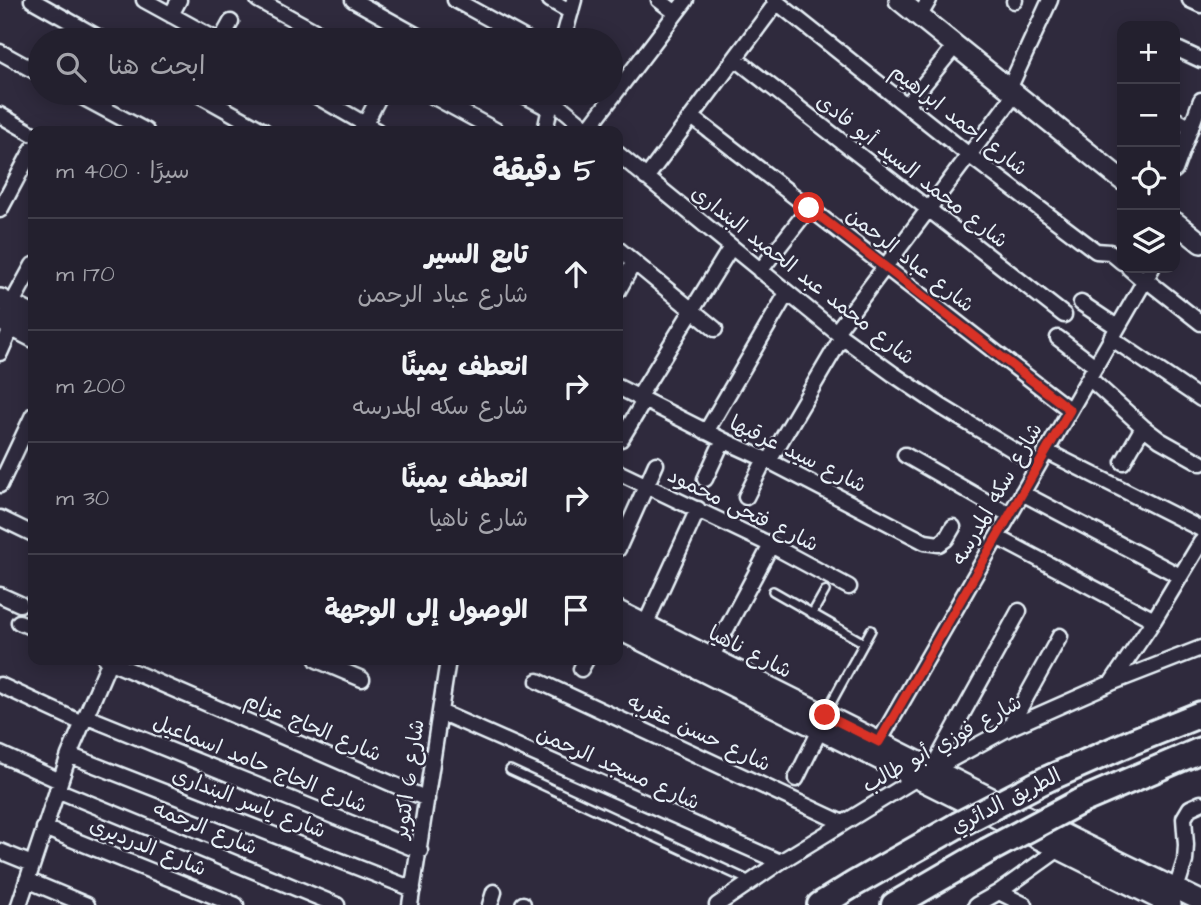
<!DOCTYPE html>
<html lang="ar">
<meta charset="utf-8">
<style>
:root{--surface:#23202e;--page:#2b2836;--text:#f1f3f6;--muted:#a3a3aa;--line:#403e4a}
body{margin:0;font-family:"Architects Daughter","Playpen Sans Arabic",sans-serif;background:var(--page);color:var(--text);direction:rtl}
.controls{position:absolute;right:21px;top:21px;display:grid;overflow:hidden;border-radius:14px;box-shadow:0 4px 18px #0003}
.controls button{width:63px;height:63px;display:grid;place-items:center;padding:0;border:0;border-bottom:2px solid var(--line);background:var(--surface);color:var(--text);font:35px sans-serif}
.stop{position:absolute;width:21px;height:21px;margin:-16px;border:5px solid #d93025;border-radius:50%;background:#fff}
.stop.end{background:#d93025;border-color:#fff;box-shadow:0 2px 7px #0008}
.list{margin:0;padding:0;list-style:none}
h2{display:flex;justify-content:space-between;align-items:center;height:91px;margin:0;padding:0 28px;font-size:30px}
h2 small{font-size:23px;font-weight:400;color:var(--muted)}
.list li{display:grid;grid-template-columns:46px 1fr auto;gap:21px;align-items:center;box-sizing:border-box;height:112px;padding:0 28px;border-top:2px solid var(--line)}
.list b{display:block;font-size:26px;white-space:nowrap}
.list p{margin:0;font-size:23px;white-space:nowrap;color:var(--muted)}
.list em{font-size:23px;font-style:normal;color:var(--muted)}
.icon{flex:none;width:38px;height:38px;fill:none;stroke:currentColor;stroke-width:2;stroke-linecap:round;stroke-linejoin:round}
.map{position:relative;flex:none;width:1201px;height:905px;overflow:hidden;direction:ltr}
.search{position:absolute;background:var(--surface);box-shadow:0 4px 18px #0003;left:28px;top:28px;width:595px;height:77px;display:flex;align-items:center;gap:18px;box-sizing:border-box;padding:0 24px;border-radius:38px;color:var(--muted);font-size:26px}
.panel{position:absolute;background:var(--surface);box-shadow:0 4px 18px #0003;left:28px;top:126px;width:595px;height:539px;border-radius:14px;direction:rtl}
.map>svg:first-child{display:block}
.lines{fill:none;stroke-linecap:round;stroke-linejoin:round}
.lane-casing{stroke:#e8f1f8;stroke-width:12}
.street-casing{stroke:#e8f1f8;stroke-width:19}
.secondary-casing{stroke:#e8f1f8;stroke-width:24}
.highway-casing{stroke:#e8f1f8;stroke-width:30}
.lane{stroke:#2f2a3d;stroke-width:7}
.street{stroke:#2f2a3d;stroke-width:14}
.secondary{stroke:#2f2a3d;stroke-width:19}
.highway{stroke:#2f2a3d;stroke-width:24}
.highway-bridge-casing{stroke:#e8f1f8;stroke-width:30;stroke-linecap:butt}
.highway-bridge{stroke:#2f2a3d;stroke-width:24}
.route{stroke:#d93025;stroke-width:9}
.labels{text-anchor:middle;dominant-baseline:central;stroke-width:5;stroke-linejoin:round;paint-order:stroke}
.street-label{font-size:21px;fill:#e8f1f8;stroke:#2f2a3d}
</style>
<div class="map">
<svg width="1201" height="905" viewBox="0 0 1201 905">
<rect width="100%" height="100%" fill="#2f2a3d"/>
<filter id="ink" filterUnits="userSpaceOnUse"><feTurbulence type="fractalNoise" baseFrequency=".0143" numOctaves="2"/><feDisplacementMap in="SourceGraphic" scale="14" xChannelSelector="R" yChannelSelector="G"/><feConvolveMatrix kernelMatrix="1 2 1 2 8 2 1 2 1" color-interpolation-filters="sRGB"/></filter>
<g filter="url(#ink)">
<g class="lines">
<defs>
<path id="lane" d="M773,591L864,643
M812,614L825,591
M825,714L871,630
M510,770L750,881"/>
<path id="street" d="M32,0L103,40
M144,0L217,40
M258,0L331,40
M353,0L425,40
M455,0L528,40
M550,0L571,12
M659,0L676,13
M774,0L970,156L1096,251L1110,252L1122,262
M1190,0L1201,5
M1014,1L1015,0
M171,15L179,0
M919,17L929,0
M221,40L231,22
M563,40L574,0
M1175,48L1201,60
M0,52L40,74
M736,59L1064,315
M1009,89L1050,0
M75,93L146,131
M196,93L264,131
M311,93L377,131
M427,93L497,131
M520,93L550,109
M551,99L590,131
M907,105L955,46
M0,115L33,134
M692,117L1070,410
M1175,119L1191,128
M365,124L379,97
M588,129L686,0
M545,131L553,93
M618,154L842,337L893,374L942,407L1038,465
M1175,170L1201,100
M646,178L777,2
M0,210L33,148
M618,249L715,329
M1129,268L1144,281
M760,271L809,208
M1145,279L1201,323
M618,291L634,262
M1081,303L1117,327
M11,305L33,265
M836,332L1015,94
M1058,338L1095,366
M1111,338L1201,399
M0,353L12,326
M1089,378L1143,427L1160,440L1201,463
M618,387L723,440L769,461L925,542L939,544L946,539L953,527
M638,398L731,247
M706,432L787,293
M621,439L644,401
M1046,451L1201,529
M905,455L1010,515
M769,461L842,337
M1123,462L1143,427
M618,472L771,545L849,587
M705,479L723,440
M0,485L33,415
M1022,493L1180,576
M746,497L765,459
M0,518L33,534
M997,537L1154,620
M618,549L656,464
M0,595L20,604
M19,622L33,628
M645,625L698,509
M711,658L771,545
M106,660L427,799
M317,660L362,679
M581,669L586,660
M538,681L843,823
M1112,682L1154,620L1201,542
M0,685L82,723
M440,712L780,862
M85,716L420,851
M1009,728L1060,636
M879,742L1152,268
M0,754L60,781
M69,755L413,889
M932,769L1019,611
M796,779L820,730
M57,790L337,905
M44,828L236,905
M0,851L32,864
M27,880L87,905
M1176,889L1185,861L1186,845L1184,818L1190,808L1201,803
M999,892L1025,905
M19,905L69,755L110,660
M410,905L448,660
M490,905L494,892
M523,905V904
M717,905L780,862L917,778L1009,728L1111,683L1201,648
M976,905L999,892L1066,844"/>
<path id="secondary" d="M899,0L1122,180
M1175,222L1201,243
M0,299L33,316
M0,320L33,337
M618,611L1073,839L1201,901
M618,629L1171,905"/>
<path id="highway" d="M1045,780L1134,741L1201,714
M1079,802L1201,750
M820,905L854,884L958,825
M894,905L987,851"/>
</defs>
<use href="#lane" class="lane-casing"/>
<use href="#street" class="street-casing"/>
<use href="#secondary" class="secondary-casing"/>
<use href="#highway" class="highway-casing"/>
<use href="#lane" class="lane"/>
<use href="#street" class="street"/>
<use href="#secondary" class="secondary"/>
<use href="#highway" class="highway"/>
<defs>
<path id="highway-bridge" d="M958,825L1045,780
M987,851L1079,802"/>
</defs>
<use href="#highway-bridge" class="highway-bridge-casing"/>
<use href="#highway-bridge" class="highway-bridge"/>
</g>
</g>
<g class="lines" filter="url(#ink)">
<path class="route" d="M809,208L1070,410L879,742L825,715"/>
</g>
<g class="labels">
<g class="street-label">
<text transform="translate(959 120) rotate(38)">شارع احمد ابراهيم</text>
<text transform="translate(912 171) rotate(38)">شارع محمد السيد أبو فادى</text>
<text transform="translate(910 260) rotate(38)">شارع عباد الرحمن</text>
<text transform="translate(803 275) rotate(38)">شارع محمد عبد الحميد البندارى</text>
<text transform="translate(798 454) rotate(26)">شارع سيد عرقبها</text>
<text transform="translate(997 494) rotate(-60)">شارع سكه المدرسه</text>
<text transform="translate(743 510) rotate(26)">شارع فتحى محمود</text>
<text transform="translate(750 652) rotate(27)">شارع ناهيا</text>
<text transform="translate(313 727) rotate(23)">شارع الحاج عزام</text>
<text transform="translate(699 733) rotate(25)">شارع حسن عقربه</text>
<text transform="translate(942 744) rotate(-29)">شارع فوزي أبو طالب</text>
<text transform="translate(260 764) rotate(22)">شارع الحاج حامد اسماعيل</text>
<text transform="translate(618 768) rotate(24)">شارع مسجد الرحمن</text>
<text transform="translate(409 779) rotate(-82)">شارع 6 اكتوبر</text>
<text transform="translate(1006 801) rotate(-27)">الطريق الدائري</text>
<text transform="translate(249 803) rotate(21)">شارع ياسر البندارى</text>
<text transform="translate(205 828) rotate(22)">شارع الرحمه</text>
<text transform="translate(148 847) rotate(22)">شارع الدرديرى</text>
</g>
</g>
</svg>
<div class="controls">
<button>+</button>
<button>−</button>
<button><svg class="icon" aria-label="locate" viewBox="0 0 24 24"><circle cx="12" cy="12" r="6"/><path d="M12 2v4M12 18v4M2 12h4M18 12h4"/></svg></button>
<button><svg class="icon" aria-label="layers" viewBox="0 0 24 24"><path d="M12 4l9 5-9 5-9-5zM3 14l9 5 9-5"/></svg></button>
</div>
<div class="stop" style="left:809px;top:208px"></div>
<div class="stop end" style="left:825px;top:715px"></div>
<div class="search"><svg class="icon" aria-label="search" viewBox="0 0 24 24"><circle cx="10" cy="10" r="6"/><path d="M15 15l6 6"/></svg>ابحث هنا</div>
<section class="panel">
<h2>5 دقيقة<small>سيرًا · 400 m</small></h2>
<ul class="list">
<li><svg class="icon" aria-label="ahead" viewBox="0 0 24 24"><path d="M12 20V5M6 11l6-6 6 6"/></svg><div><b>تابع السير</b><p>شارع عباد الرحمن</p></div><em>170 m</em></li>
<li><svg class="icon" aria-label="right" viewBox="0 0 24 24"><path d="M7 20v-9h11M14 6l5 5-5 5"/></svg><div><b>انعطف يمينًا</b><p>شارع سكه المدرسه</p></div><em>200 m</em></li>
<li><svg class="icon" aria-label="right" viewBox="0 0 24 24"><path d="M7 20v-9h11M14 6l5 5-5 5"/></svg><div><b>انعطف يمينًا</b><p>شارع ناهيا</p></div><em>30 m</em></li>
<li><svg class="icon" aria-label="arrive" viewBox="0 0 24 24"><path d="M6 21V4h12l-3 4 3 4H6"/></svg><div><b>الوصول إلى الوجهة</b></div></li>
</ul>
</section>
</div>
